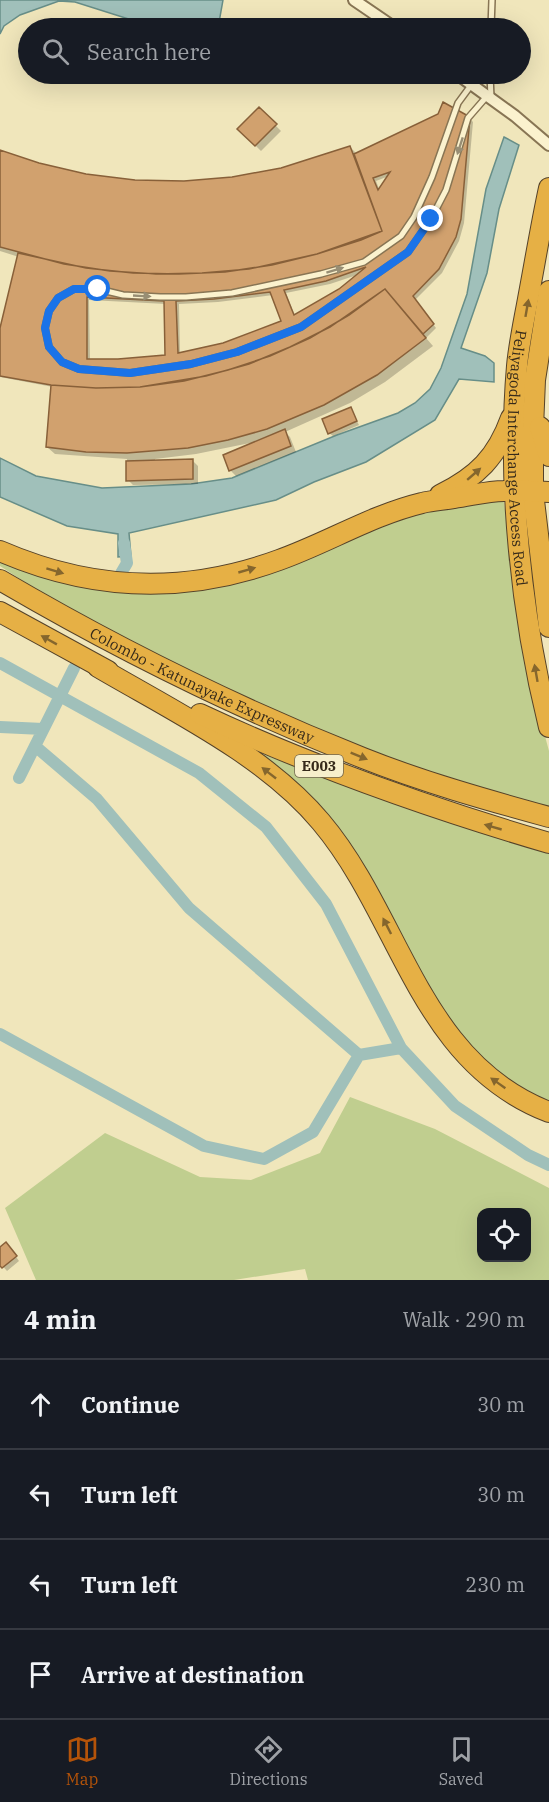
<!DOCTYPE html>
<meta charset="utf-8">
<style>
:root{--surface:#171b24;--page:#20242c;--text:#f1f3f6;--muted:#9ea1a6;--line:#363941;--accent:#b45309}
body{margin:0;font-family:"IBM Plex Serif",serif;background:var(--page);color:var(--text)}
.controls{position:absolute;right:18px;bottom:18px;display:grid;overflow:hidden;border-radius:12px;box-shadow:0 6px 24px #0002}
.controls button{width:54px;height:54px;display:grid;place-items:center;padding:0;border:0;border-bottom:2px solid var(--line);background:var(--surface);color:var(--text);font:30px sans-serif}
.stop{position:absolute;width:18px;height:18px;margin:-14px;border:4px solid #1a73e8;border-radius:50%;background:#fff}
.stop.end{background:#1a73e8;border-color:#fff;box-shadow:0 2px 6px #0008}
.list{margin:0;padding:0;list-style:none}
h2{display:flex;justify-content:space-between;align-items:center;height:78px;margin:0;padding:0 24px;font-size:26px}
h2 small{font-size:20px;font-weight:400;color:var(--muted)}
.list li{display:grid;grid-template-columns:39px 1fr auto;gap:18px;align-items:center;box-sizing:border-box;height:90px;padding:0 24px;border-top:2px solid var(--line)}
.list b{display:block;font-size:22px;white-space:nowrap}
.list em{font-size:20px;font-style:normal;color:var(--muted)}
.icon{flex:none;width:33px;height:33px;fill:none;stroke:currentColor;stroke-width:2;stroke-linecap:round;stroke-linejoin:round}
.map{position:relative;flex:none;width:549px;height:1280px;overflow:hidden}
.search{position:absolute;background:var(--surface);box-shadow:0 6px 24px #0002;left:18px;right:18px;top:18px;height:66px;display:flex;align-items:center;gap:15px;box-sizing:border-box;padding:0 21px;border-radius:33px;color:var(--muted);font-size:22px}
.sheet{height:438px;background:var(--surface)}
nav{display:flex;justify-content:space-around;align-items:center;box-sizing:border-box;height:84px;border-top:2px solid var(--line);background:var(--surface);font-size:16px;color:var(--muted)}
nav a{display:grid;justify-items:center;gap:3px}
nav .on{color:var(--accent)}
.map>svg:first-child{display:block}
.green{fill:#c0ce8f;fill-rule:evenodd}
.water{fill:#a0c0ba;stroke:#678e88;stroke-width:1.5}
.shadow{fill:#0003;fill-rule:evenodd}
.lines{fill:none;stroke-linecap:round;stroke-linejoin:round}
.canal{stroke:#a0c0ba;stroke-width:12}
.building{fill:#d1a16e;stroke:#886039;stroke-width:1.5;fill-rule:evenodd}
.lane-casing{stroke:#887554;stroke-width:8}
.street-casing{stroke:#887554;stroke-width:14}
.highway-casing{stroke:#554229;stroke-width:22}
.lane{stroke:#fbf2ce;stroke-width:5}
.street{stroke:#fbf2ce;stroke-width:10}
.highway{stroke:#e6b045;stroke-width:20}
.oneway{fill:#988e74}
.oneway2{fill:#85662d}
.route{stroke:#1a73e8;stroke-width:8}
.labels{text-anchor:middle;dominant-baseline:central;stroke-width:6;stroke-linejoin:round;paint-order:stroke}
.shield{fill:#f7efcb;stroke:#70654f;stroke-width:1.5}
.shield-label{font-size:14px;font-weight:bold;fill:#362a1a}
.street-label{font-size:15px;fill:#362a1a;stroke:#f7efcb}
</style>
<div class="map">
<svg width="549" height="1280" viewBox="0 0 549 1280">
<rect width="100%" height="100%" fill="#f0e6bb"/>
<path class="green" d="M503,495L519,618L536,703L549,751V812L338,743L80,618L0,566V562L2,561L145,592L418,508Z
M265,755L387,801L464,827L549,849V1104L513,1086L454,1032L378,897L259,756Z
M350,1097L435,1129L549,1188V1280H308L305,1269L234,1280H36L5,1208L105,1133L200,1177L251,1180L320,1153ZM482,1212H526V1258H482Z"/>
<path class="water" d="M0,0H223L218,28H157L75,2L59,1L20,15L4,26L0,34Z
M504,137L519,145L499,209L487,273L461,348L485,356L494,363V382L459,379L435,420L366,462L314,482L276,500L129,533L131,556L118,557V534L67,526L0,497V458L36,476L102,488L191,484L232,478L337,435L398,413L415,403L430,389L441,368L467,294L486,189Z"/>
<path class="shadow" d="M259,109L281,131L261,151L239,129Z
M469,118L473,122L464,223L459,241L442,273L415,300L436,328L426,338L433,346L385,382L350,403L285,432L290,437L296,452L236,476L231,471L225,456L251,445L250,443L196,454L155,459V461L192,460L198,466V484L133,485L128,480L127,459L55,454L47,447L53,387L0,377V334L19,257L0,251V152L62,171L110,179L159,182L208,181L257,174L305,163L350,147L357,154ZM389,176L380,191L376,181ZM329,248L330,251L287,262L286,260ZM360,274L340,290L295,316L286,293L330,284ZM273,295L283,322L224,344L180,354L179,304L218,302ZM89,300L166,304V357L118,361L90,360Z
M350,408L359,425L333,436L329,433Z
M9,1247L19,1261L7,1271L0,1263V1249Z"/>
<g class="lines">
<path class="canal" d="M120,575L127,563L124,543
M0,663L199,773L266,827L326,904L401,1048
M0,727L43,729
M35,746L97,799L189,908L359,1055
M19,778L74,668
M0,1034L204,1146L264,1159L313,1132L359,1055L401,1048L455,1106L528,1155L549,1165"/>
</g>
<path class="building" d="M443,102L470,117L461,219L456,237L439,269L413,296L434,324L423,334L385,289L330,327L290,347L249,364L206,376L140,387L96,388L51,385L0,376V328L18,253L86,268L133,273L179,274L225,272L272,265L317,254L361,240L382,231L354,154L438,114ZM390,172L378,190L373,178ZM366,267L339,289L294,315L284,290L326,281ZM270,292L281,321L223,343L178,353L176,301L214,299ZM87,297L164,301L165,355L118,359H87Z
M259,107L277,124L255,146L237,129Z
M350,146L382,231L317,254L249,269L202,273L156,274L110,271L64,264L0,247V150L39,163L86,174L135,180L184,181L232,177L281,168Z
M385,289L426,338L377,375L324,405L267,429L228,440L188,448L127,453L86,452L46,447L51,385L96,388L140,387L184,381L228,370L270,356L310,338L349,315Z
M351,407L357,421L328,434L322,419Z
M285,429L291,446L229,471L223,455Z
M193,459V479L126,481V461Z
M6,1242L17,1256L2,1268L0,1266V1247Z"/>
<g class="lines">
<defs>
<path id="lane" d="M491,28L492,0
M490,74L491,98
M472,84L458,103L432,177L414,217L401,236L364,262L321,274L232,293L186,297H160L123,295L98,289H74L58,298L49,311L45,328L49,347L62,362L79,369L130,373L191,364L237,352L301,327L408,252L431,219L446,190L468,118L488,95"/>
<path id="street" d="M354,0L395,28
M457,74L515,116L549,145"/>
<g id="highway">
<path id="s1" d="M549,188C541,225 535,262 528,299C524,321 519,344 517,366C507,483 521,614 549,727"/>
<path d="M549,291L535,380L533,428V492L549,627"/>
<path d="M540,427L549,456"/>
<path d="M440,495C477,477 497,457 511,418"/>
<path d="M0,551C92,591 184,595 279,560C327,543 372,515 422,503C433,500 444,500 454,498C470,496 487,491 504,491C518,490 534,491 549,492"/>
<path id="s2" d="M0,580C116,648 237,708 363,758C423,782 487,800 549,817"/>
<path d="M0,612L108,671"/>
<path d="M98,667C173,711 265,755 321,822C402,918 419,1062 549,1112"/>
<path d="M200,714C313,767 430,808 549,843"/>
</g>
</defs>
<use href="#lane" class="lane-casing"/>
<use href="#street" class="street-casing"/>
<use href="#highway" class="highway-casing"/>
<use href="#lane" class="lane"/>
<use href="#street" class="street"/>
<use href="#highway" class="highway"/>
</g>
<defs><path id="oneway-solid" d="M-6-.8H1V-3.2L6.5 0L1 3.2V.8H-6Z" transform="scale(1.5)"/></defs>
<g class="oneway">
<use href="#oneway-solid" transform="translate(460 146) rotate(108)"/>
<use href="#oneway-solid" transform="translate(335 270) rotate(-17)"/>
<use href="#oneway-solid" transform="translate(142 296) rotate(3)"/>
</g>
<g class="oneway2">
<use href="#oneway-solid" transform="translate(527 308) rotate(-80)"/>
<use href="#oneway-solid" transform="translate(474 474) rotate(-41)"/>
<use href="#oneway-solid" transform="translate(247 570) rotate(-16)"/>
<use href="#oneway-solid" transform="translate(55 571) rotate(17)"/>
<use href="#oneway-solid" transform="translate(49 640) rotate(-151)"/>
<use href="#oneway-solid" transform="translate(536 673) rotate(-100)"/>
<use href="#oneway-solid" transform="translate(359 756) rotate(22)"/>
<use href="#oneway-solid" transform="translate(269 773) rotate(-142)"/>
<use href="#oneway-solid" transform="translate(493 827) rotate(-164)"/>
<use href="#oneway-solid" transform="translate(387 926) rotate(-117)"/>
<use href="#oneway-solid" transform="translate(498 1083) rotate(-145)"/>
</g>
<g class="lines">
<path class="route" d="M98,289H74L58,298L49,311L45,328L49,347L62,362L79,369L130,373L191,364L237,352L301,327L408,252L431,219"/>
</g>
<g class="labels">
<rect class="shield" x="295" y="755" width="48" height="22" rx="4.5"/>
<g class="shield-label">
<text x="319" y="766">E003</text>
</g>
<g class="street-label">
<text stroke="none"><textPath href="#s1" startOffset="273">Peliyagoda Interchange Access Road</textPath></text>
<text stroke="none"><textPath href="#s2" startOffset="228">Colombo - Katunayake Expressway</textPath></text>
</g>
</g>
</svg>
<div class="controls">
<button><svg class="icon" aria-label="locate" viewBox="0 0 24 24"><circle cx="12" cy="12" r="6"/><path d="M12 2v4M12 18v4M2 12h4M18 12h4"/></svg></button>
</div>
<div class="stop" style="left:98px;top:289px"></div>
<div class="stop end" style="left:431px;top:219px"></div>
<div class="search"><svg class="icon" aria-label="search" viewBox="0 0 24 24"><circle cx="10" cy="10" r="6"/><path d="M15 15l6 6"/></svg>Search here</div>
</div>
<section class="sheet">
<h2>4 min<small>Walk · 290 m</small></h2>
<ul class="list">
<li><svg class="icon" aria-label="ahead" viewBox="0 0 24 24"><path d="M12 20V5M6 11l6-6 6 6"/></svg><div><b>Continue</b></div><em>30 m</em></li>
<li><svg class="icon" aria-label="left" viewBox="0 0 24 24"><path d="M17 20v-9H6M10 6l-5 5 5 5"/></svg><div><b>Turn left</b></div><em>30 m</em></li>
<li><svg class="icon" aria-label="left" viewBox="0 0 24 24"><path d="M17 20v-9H6M10 6l-5 5 5 5"/></svg><div><b>Turn left</b></div><em>230 m</em></li>
<li><svg class="icon" aria-label="arrive" viewBox="0 0 24 24"><path d="M6 21V4h12l-3 4 3 4H6"/></svg><div><b>Arrive at destination</b></div></li>
</ul>
</section>
<nav>
<a class="on"><svg class="icon" aria-label="map" viewBox="0 0 24 24"><path d="M3 6l6-2 6 2 6-2v14l-6 2-6-2-6 2zM9 4v14M15 6v14"/></svg>Map</a>
<a><svg class="icon" aria-label="directions" viewBox="0 0 24 24"><path d="M12 3l9 9-9 9-9-9zM9 14v-3h6M13 9l2 2-2 2"/></svg>Directions</a>
<a><svg class="icon" aria-label="saved" viewBox="0 0 24 24"><path d="M7 4h10v16l-5-4-5 4z"/></svg>Saved</a>
</nav>
